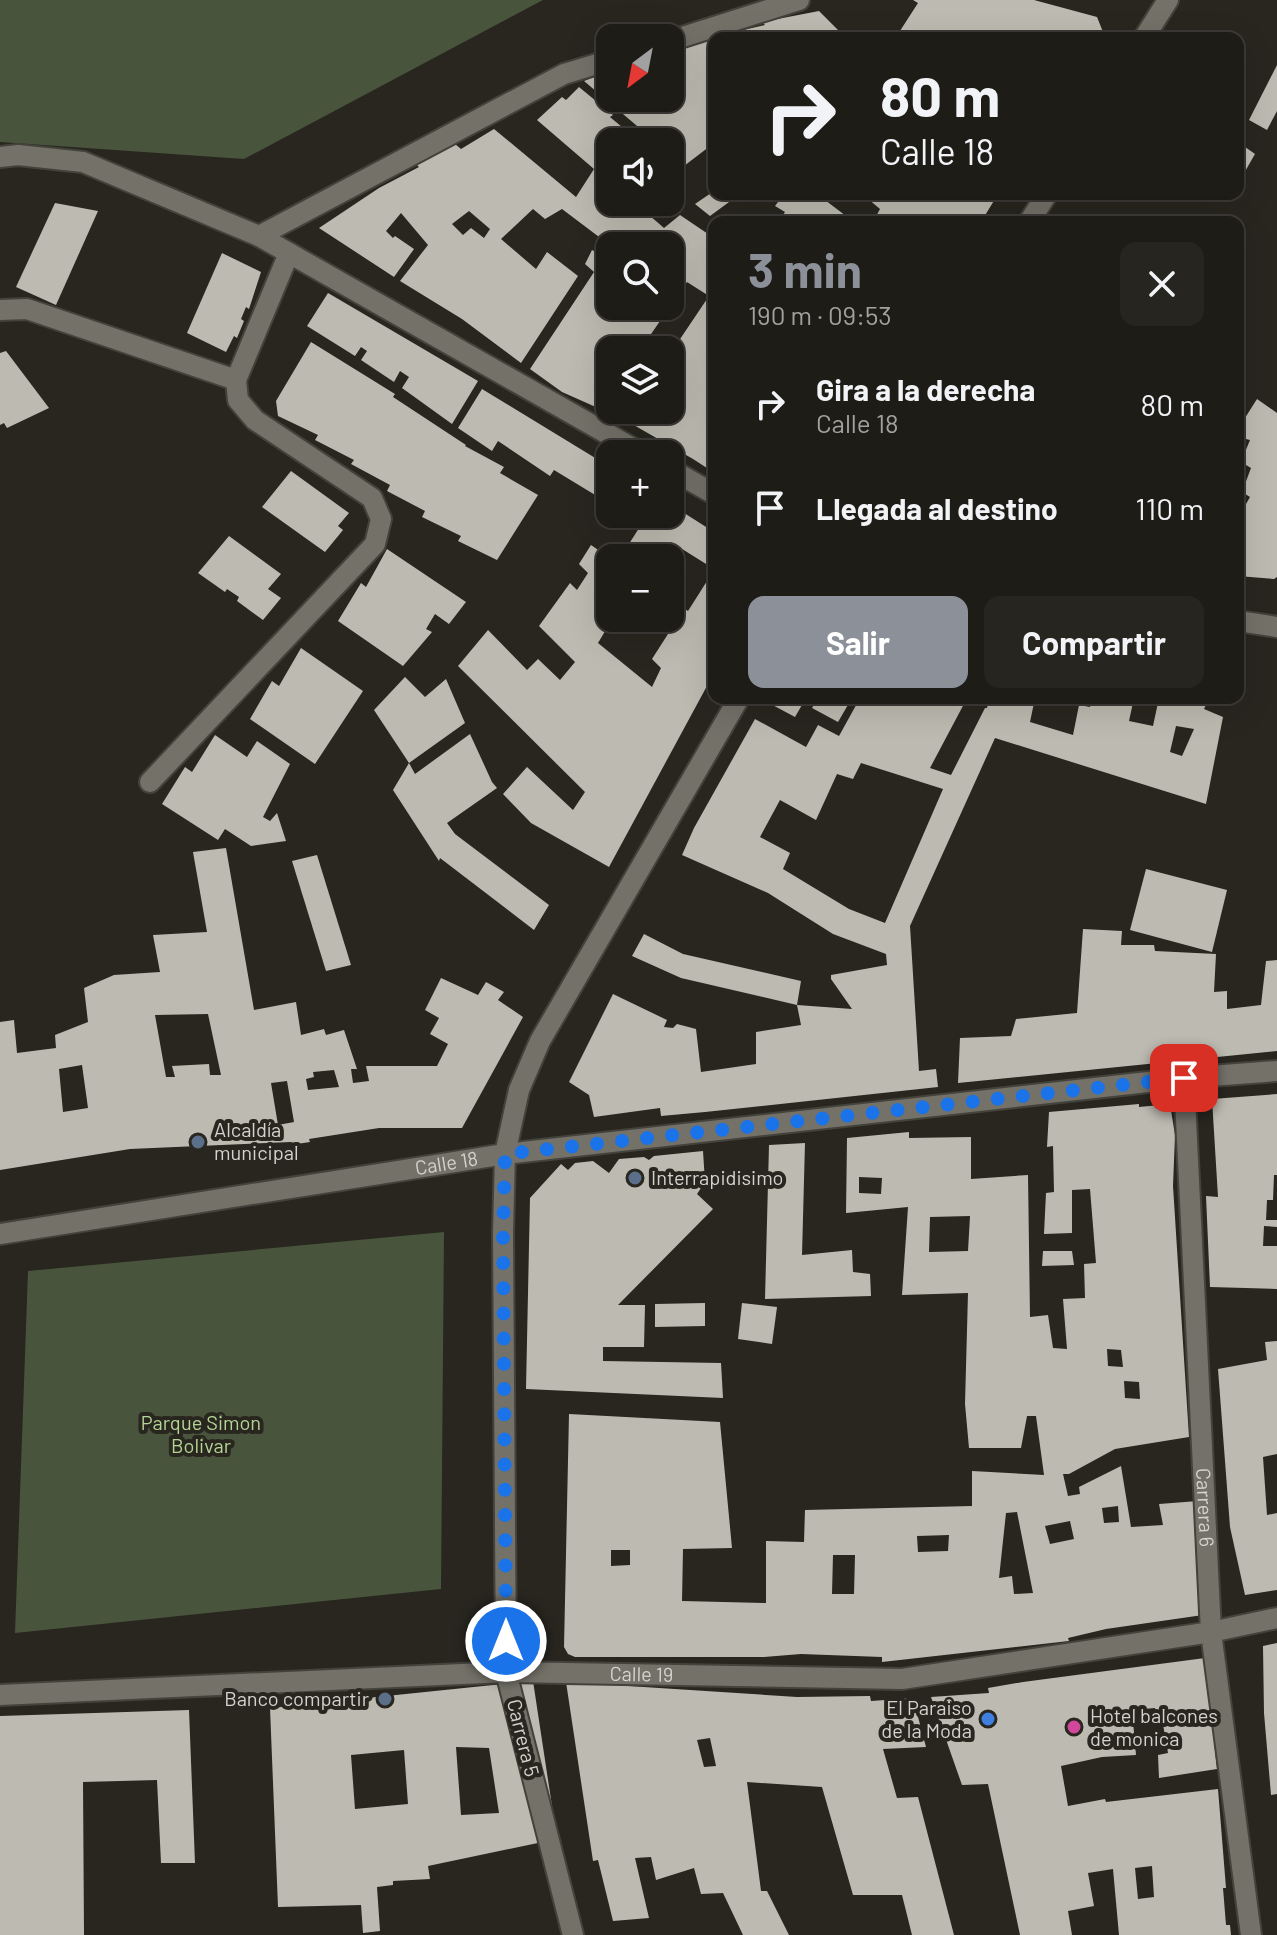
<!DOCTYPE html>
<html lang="es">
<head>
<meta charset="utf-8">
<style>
  body { margin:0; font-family:Barlow,sans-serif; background:#262520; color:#f1f3f6; height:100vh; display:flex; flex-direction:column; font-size:30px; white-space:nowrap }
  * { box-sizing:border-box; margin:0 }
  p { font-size:26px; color:#a1a1a1 }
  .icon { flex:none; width:44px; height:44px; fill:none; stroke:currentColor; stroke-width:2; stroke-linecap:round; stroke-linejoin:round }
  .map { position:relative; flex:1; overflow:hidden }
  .drawer { position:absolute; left:708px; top:216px; width:536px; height:488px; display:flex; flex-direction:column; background:#1e1c17; border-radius:16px; box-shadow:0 8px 32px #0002,0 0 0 2px #3c3a36 }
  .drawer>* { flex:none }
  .banner { position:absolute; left:708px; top:32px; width:536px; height:168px; border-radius:16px; box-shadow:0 8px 32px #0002,0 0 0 2px #3c3a36; background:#1e1c17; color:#f1f3f6; overflow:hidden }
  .needle { width:52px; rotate:212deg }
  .fabs { position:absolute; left:596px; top:24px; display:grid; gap:16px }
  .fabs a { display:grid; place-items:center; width:88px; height:88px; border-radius:16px; background:#1e1c17; box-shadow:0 8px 32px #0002,0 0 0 2px #3c3a36; font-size:40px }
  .pin { position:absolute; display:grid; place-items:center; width:68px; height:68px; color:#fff; margin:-34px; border-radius:16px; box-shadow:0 4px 12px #0006 }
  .me { position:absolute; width:88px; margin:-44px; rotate:0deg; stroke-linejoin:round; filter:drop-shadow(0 0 6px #0008) }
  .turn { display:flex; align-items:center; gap:28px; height:168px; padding:0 40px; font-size:36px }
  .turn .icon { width:104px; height:104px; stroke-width:2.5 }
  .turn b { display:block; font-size:56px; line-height:68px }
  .round { display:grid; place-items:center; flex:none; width:84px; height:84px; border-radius:16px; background:#262520 }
  .summary { display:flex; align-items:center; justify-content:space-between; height:136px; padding:0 40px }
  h1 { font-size:48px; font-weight:700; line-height:60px; color:#8c9099 }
  .button { display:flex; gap:16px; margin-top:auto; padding:16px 40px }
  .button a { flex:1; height:92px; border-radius:16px; background:#8c9099; color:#fff; font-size:32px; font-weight:700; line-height:92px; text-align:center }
  .button a+a { background:#262520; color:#f1f3f6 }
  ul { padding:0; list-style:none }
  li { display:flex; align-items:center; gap:24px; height:104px; padding:0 40px }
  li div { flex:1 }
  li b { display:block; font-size:30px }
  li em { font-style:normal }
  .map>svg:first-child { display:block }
</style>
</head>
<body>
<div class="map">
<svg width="1277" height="1935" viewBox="0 0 1277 1935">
  <rect width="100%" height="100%" fill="#28261f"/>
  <g fill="#48543c">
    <polygon points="0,0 543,0 244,159 0,142"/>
    <polygon points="444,1232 441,1589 15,1633 28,1271"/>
  </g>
  <g fill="#bdbbb1" fill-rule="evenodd">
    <polygon points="913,0 1034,0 1097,17 1103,32 1100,38 902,38 898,34 918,3"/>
    <polygon points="819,11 846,38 714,38 714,143 684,166 670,154 670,142 656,142 584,81 610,71 610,98 670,98 670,50 704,39 765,25 762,22"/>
    <polygon points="1277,65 1277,111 1267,130 1249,120"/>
    <path d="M579 87 613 115 610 117 640 142H610V202H634L664 228 680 215 714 238V478L708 474 710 470 693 459 625 420 562 392 530 369 594 272 585 264 592 250 610 260V306H670V246H636L631 240 620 246H611L562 209 545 219 533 209 501 239 536 269 547 252 578 276 521 363 462 319 400 281 428 245 401 213 386 231 393 238 395 236 414 249 394 277 319 228 379 188 419 167 417 165 455 144 461 149 494 129 576 197 594 169 537 120 562 97 566 100ZM469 211 490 229 484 238 471 228 463 235 452 224ZM687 282 709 296 670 354V410H610V350H640Z"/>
    <polygon points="1238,142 1255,154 1243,175 1238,172"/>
    <polygon points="714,191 714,194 740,194 710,216 695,204"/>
    <polygon points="784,194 817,194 854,222 778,222 785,212 775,206"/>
    <polygon points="871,194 1002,194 998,200 995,199 981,222 920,222 913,216 909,222 873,222 880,209 867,198"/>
    <polygon points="55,203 98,211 56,305 16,287"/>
    <polygon points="222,253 261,272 249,309 246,307 241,319 244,321 237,338 234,336 226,352 187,333"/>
    <polygon points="328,293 478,381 452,424 402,388 409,377 400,371 394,382 361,360 367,351 361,347 355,356 307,326"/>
    <polygon points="311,342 395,394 393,397 466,445 465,446 504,467 500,473 538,495 497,560 458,541 461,536 422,517 425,511 387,491 390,485 351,464 354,460 315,440 318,435 278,416 276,401"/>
    <polygon points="6,351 49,408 7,428 4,423 0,425 0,353"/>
    <polygon points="482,389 610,467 610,504 554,470 550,476 498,441 492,451 458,428"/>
    <polygon points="1257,399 1277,413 1277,577 1274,579 1238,576 1238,499 1246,504 1250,497 1242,492 1251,468 1241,462 1250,440 1238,437 1238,429"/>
    <polygon points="291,471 349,513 338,526 343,530 325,552 262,507"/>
    <polygon points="670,504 714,532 714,569 671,542 660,558 620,558 648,514 670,514"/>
    <polygon points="229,536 281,574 268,589 281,598 263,620 237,601 239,597 227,589 225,592 198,573"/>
    <polygon points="591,545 610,558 610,618 613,618 598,643 652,687 661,668 652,659 675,623 670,620 670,599 688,611 714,570 714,673 609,867 531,823 503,794 527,767 573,810 585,792 458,666 488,630 527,670 538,659 560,680 575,662 539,626 570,583 577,590 588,573 579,564"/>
    <polygon points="387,549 466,602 449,624 435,614 426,629 432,632 403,666 338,621 361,583 366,587"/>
    <polygon points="301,648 363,691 315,764 250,719 272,681 279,686"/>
    <polygon points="405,677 425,697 446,679 465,723 409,763 374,710"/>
    <polygon points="767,698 806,698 795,717 765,701"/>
    <polygon points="818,698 852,698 838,722 812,708"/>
    <path d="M860 698H954L965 702 930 768 951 775 985 708H987L989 698H1035L1030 722 1073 735 1079 705 1090 707 1092 698H1134L1129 721 1153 726 1159 698H1209L1204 709 1223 717 1206 804 995 738 910 926 919 1071 936 1069 938 1087 705 1112 661 1116 660 1108 594 1117 589 1095 569 1082 613 994 667 1020 664 1027 673 1028 677 1024 696 1029 701 1072 756 1064V1032L801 1025 797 1005 681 978 632 956 644 934 683 954 801 981 797 1005 852 1009 831 979V975L887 965 886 954 833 934 768 893 682 855 694 828 755 719 806 747 818 725 839 736ZM1176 726 1194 729 1182 756 1170 752ZM861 763 943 789 885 923 849 909 783 869 790 853 760 837 780 800 816 820 837 774 853 779Z"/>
    <polygon points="470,734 492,782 497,788 447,823 455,834 549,905 534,930 440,858 439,861 393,790 409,763 415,774"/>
    <polygon points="215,735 247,757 257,741 290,764 263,817 270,821 277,813 286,841 251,846 225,829 218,840 162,804 185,767 192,772"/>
    <path d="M226 848 254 1010 296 1002 301 1035 324 1029 326 1035 344 1030 357 1069H351L353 1083 369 1081 366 1066H437L448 1044 430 1034 439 1018 425 1010 441 978 478 995 486 982 504 992 498 1000 523 1017 462 1128H379L309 1139 310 1142 297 1144 291 1142 130 1149 0 1170V1022L14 1020 17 1053 56 1048 55 1035 88 1022 84 988 114 975 160 972 153 935 207 932 193 852ZM208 1014 221 1075H210L209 1064 172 1066 175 1077H166L155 1015ZM82 1065 88 1108 63 1112 59 1069ZM334 1070 339 1087 308 1090 306 1079 314 1077 313 1072ZM287 1081 294 1122 278 1125 271 1083Z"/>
    <polygon points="317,855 351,965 326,971 292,861"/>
    <polygon points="1146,869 1227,890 1212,952 1130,930"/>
    <polygon points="1083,929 1122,931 1121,945 1154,945 1155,951 1216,954 1214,992 1227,991 1227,1009 1261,1005 1266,961 1277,960 1277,1051 958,1083 960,1038 1011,1036 1016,1019 1077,1013"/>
    <polygon points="1277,1094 1277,1175 1274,1175 1273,1200 1267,1200 1266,1220 1277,1220 1277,1227 1264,1226 1263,1246 1277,1246 1277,1289 1210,1287 1206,1196 1218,1197 1212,1099"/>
    <path d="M1139 1104V1107L1170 1104 1175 1135 1173 1186 1189 1437 1115 1449 1069 1474H1063L1068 1496 1080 1494 1079 1487 1121 1466 1131 1527 1163 1525 1159 1504 1198 1501 1203 1615 1106 1629 1068 1638 1069 1641 882 1662V1657L801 1654 764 1657H575L568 1654 564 1647 569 1414 720 1422 732 1548 683 1549 682 1601 766 1603V1541L804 1542 805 1510 972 1506V1471L1044 1475 1036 1416H1027L1021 1448H969L965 1404 968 1293 902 1295 908 1207 846 1213 847 1138 909 1132V1138L971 1137V1179L1028 1175 1030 1317 1048 1315 1053 1348 1067 1349 1063 1299 1085 1298 1084 1264 1096 1263 1090 1189 1072 1190V1233L1044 1234 1046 1193 1054 1192 1053 1146 1047 1147 1049 1112ZM859 1177 882 1178 881 1194 859 1193ZM970 1216 968 1251 929 1252 930 1217ZM1107 1349 1121 1350 1123 1367 1108 1366ZM1124 1381 1139 1382 1140 1399 1125 1398ZM1118 1506 1119 1522 1104 1523 1102 1508ZM1017 1512 1033 1593 1014 1594 1012 1576 999 1578 1006 1513ZM1070 1521 1074 1539 1050 1544 1045 1526ZM949 1535 948 1551 918 1552 917 1536ZM611 1550H630V1565L611 1566ZM833 1555H855L854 1594H832Z"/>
    <polygon points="805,1143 802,1255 852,1250 853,1272 870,1274 871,1296 765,1299 769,1145"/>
    <polygon points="703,1151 705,1182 697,1194 713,1209 618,1305 645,1305 644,1347 603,1347 603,1361 721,1363 723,1398 526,1389 530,1198 561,1164 568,1170 575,1163 593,1161 609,1173 619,1159 644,1157 649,1160 654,1156"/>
    <polygon points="1043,1251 1072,1251 1074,1265 1042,1266"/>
    <polygon points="705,1303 705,1326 655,1327 655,1304"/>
    <polygon points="742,1303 777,1307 772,1344 738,1339"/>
    <polygon points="1277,1341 1277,1454 1263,1457 1267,1515 1277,1513 1277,1590 1245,1595 1230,1527 1218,1369 1267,1360 1265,1342"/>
    <polygon points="1277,1643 1277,1794 1271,1795 1264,1713 1263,1646"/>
    <path d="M1205 1658 1217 1769 1159 1778 1158 1755 1168 1753 1161 1713H1156L1155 1708 1132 1710 1136 1755 1102 1757 1061 1766 1068 1806 1105 1799 1106 1802 1218 1789 1226 1888H1223L1226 1925H1230L1231 1935H1119L1113 1869 1088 1873 1094 1906 1068 1911 1072 1935H1020L988 1784 962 1785 931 1697 989 1693 988 1688 1023 1682ZM1152 1866 1154 1897 1138 1899 1135 1868Z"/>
    <path d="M533 1681 557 1839 428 1866 430 1879 393 1881V1885L377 1887 380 1931 363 1933 361 1905 278 1907 270 1708ZM456 1747 489 1748 499 1813 461 1815ZM404 1750 408 1804 355 1809 351 1755Z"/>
    <path d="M566 1682 797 1697 870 1696 871 1701 913 1698 926 1747 883 1749 897 1798 918 1797 954 1935H912L902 1895H853L822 1787 747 1782 761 1891H767L789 1935H743L723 1893 701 1894 694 1868 656 1880 651 1857 635 1858 649 1918 613 1921 598 1860 593 1861ZM710 1738 716 1766 704 1767 697 1740Z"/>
    <polygon points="189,1710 195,1863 161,1863 157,1780 83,1782 84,1935 0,1935 0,1716"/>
  </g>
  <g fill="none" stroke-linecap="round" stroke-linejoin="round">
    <g stroke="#43423b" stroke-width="24">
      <g id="street">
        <polyline points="1144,38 1168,0"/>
        <polyline points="670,41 799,0"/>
        <polyline points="0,157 18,155 83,162 259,236 643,454"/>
        <polyline points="1029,222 1047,194"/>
        <polyline points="259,236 564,74 610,60"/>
        <polyline points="0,310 27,309 236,380"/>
        <polyline points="670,469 714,494"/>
        <polyline points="1238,621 1277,627"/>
        <polyline points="150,782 375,544 381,519 372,498 255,420 238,400 236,380 289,253"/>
        <path id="s1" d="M1184 1078 1211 1632 1251 1935"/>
        <path id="s2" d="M0 1234 505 1154 1184 1078 1277 1071"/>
        <path id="s3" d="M0 1695 506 1672 902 1679 1211 1632 1277 1618"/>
        <polyline points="573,1935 506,1672 503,1233 505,1154 519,1090 540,1041 739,698"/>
      </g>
    </g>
    <use href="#street" stroke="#737168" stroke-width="20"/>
  </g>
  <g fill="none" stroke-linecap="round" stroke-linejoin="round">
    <polyline stroke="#1a73e8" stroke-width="14" stroke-dasharray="0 25.2" points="506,1641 503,1233 505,1154 1184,1078"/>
  </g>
  <g fill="#5c6f8a" stroke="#28261f" stroke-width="3">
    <circle cx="198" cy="1142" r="8"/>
    <circle cx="635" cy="1178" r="8"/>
    <circle cx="385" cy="1699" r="8"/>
  </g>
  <circle fill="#3f7fe0" stroke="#28261f" stroke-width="3" cx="988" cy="1719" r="8"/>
  <circle fill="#d1479c" stroke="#28261f" stroke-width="3" cx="1074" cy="1727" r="8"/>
  <g text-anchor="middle" stroke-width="8" stroke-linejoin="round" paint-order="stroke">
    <g font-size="20" fill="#d3d2cd" stroke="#28261f" text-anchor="start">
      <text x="214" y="1137">Alcaldía<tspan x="214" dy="23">municipal</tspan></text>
      <text x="651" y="1185">Interrapidisimo</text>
      <text x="369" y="1706" text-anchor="end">Banco compartir</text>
      <text x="972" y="1715" text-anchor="end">El Paraiso<tspan x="972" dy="23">de la Moda</tspan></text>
      <text x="1090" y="1723">Hotel balcones<tspan x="1090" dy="23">de monica</tspan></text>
    </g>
    <g font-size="20" fill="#d3d2cd" stroke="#28261f">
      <text dy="7" stroke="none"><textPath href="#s2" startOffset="452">Calle 18</textPath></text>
      <text dy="7" stroke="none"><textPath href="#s1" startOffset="430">Carrera 6</textPath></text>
      <text dy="7" stroke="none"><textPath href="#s3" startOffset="642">Calle 19</textPath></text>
      <text transform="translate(523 1738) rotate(76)" y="7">Carrera 5</text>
    </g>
    <g font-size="20" fill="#b4d495" stroke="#28261f">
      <text x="201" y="1430">Parque Simon<tspan x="201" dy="23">Bolivar</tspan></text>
    </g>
  </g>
</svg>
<div class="fabs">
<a><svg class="needle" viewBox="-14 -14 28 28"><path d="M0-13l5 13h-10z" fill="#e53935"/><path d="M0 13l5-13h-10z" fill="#a1a1a1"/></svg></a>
<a><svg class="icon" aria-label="sound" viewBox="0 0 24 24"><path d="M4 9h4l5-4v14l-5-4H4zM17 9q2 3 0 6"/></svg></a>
<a><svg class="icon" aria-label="search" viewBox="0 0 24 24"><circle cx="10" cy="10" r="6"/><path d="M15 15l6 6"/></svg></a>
<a><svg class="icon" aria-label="layers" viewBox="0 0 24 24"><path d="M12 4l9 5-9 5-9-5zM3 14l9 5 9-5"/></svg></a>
<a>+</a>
<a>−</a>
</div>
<div class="pin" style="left:1184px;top:1078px;background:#d93025"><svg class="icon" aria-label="arrive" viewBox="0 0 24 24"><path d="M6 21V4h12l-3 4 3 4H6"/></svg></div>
<svg class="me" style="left:506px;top:1641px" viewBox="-20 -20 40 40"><circle r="17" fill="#1a73e8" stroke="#fff" stroke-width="3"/><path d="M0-11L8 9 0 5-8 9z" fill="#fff"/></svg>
<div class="banner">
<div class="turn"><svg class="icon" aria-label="right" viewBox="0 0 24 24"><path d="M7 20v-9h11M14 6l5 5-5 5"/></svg><div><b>80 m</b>Calle 18</div></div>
</div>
<section class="drawer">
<div class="summary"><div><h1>3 min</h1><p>190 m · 09:53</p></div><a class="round"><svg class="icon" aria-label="close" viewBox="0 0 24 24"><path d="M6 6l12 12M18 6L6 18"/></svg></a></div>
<ul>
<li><svg class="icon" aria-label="right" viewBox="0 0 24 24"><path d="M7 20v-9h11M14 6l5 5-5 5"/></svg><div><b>Gira a la derecha</b><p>Calle 18</p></div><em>80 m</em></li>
<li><svg class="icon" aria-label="arrive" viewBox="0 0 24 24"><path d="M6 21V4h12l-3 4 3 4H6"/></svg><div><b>Llegada al destino</b></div><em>110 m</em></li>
</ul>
<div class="button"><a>Salir</a><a>Compartir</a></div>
</section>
</div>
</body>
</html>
